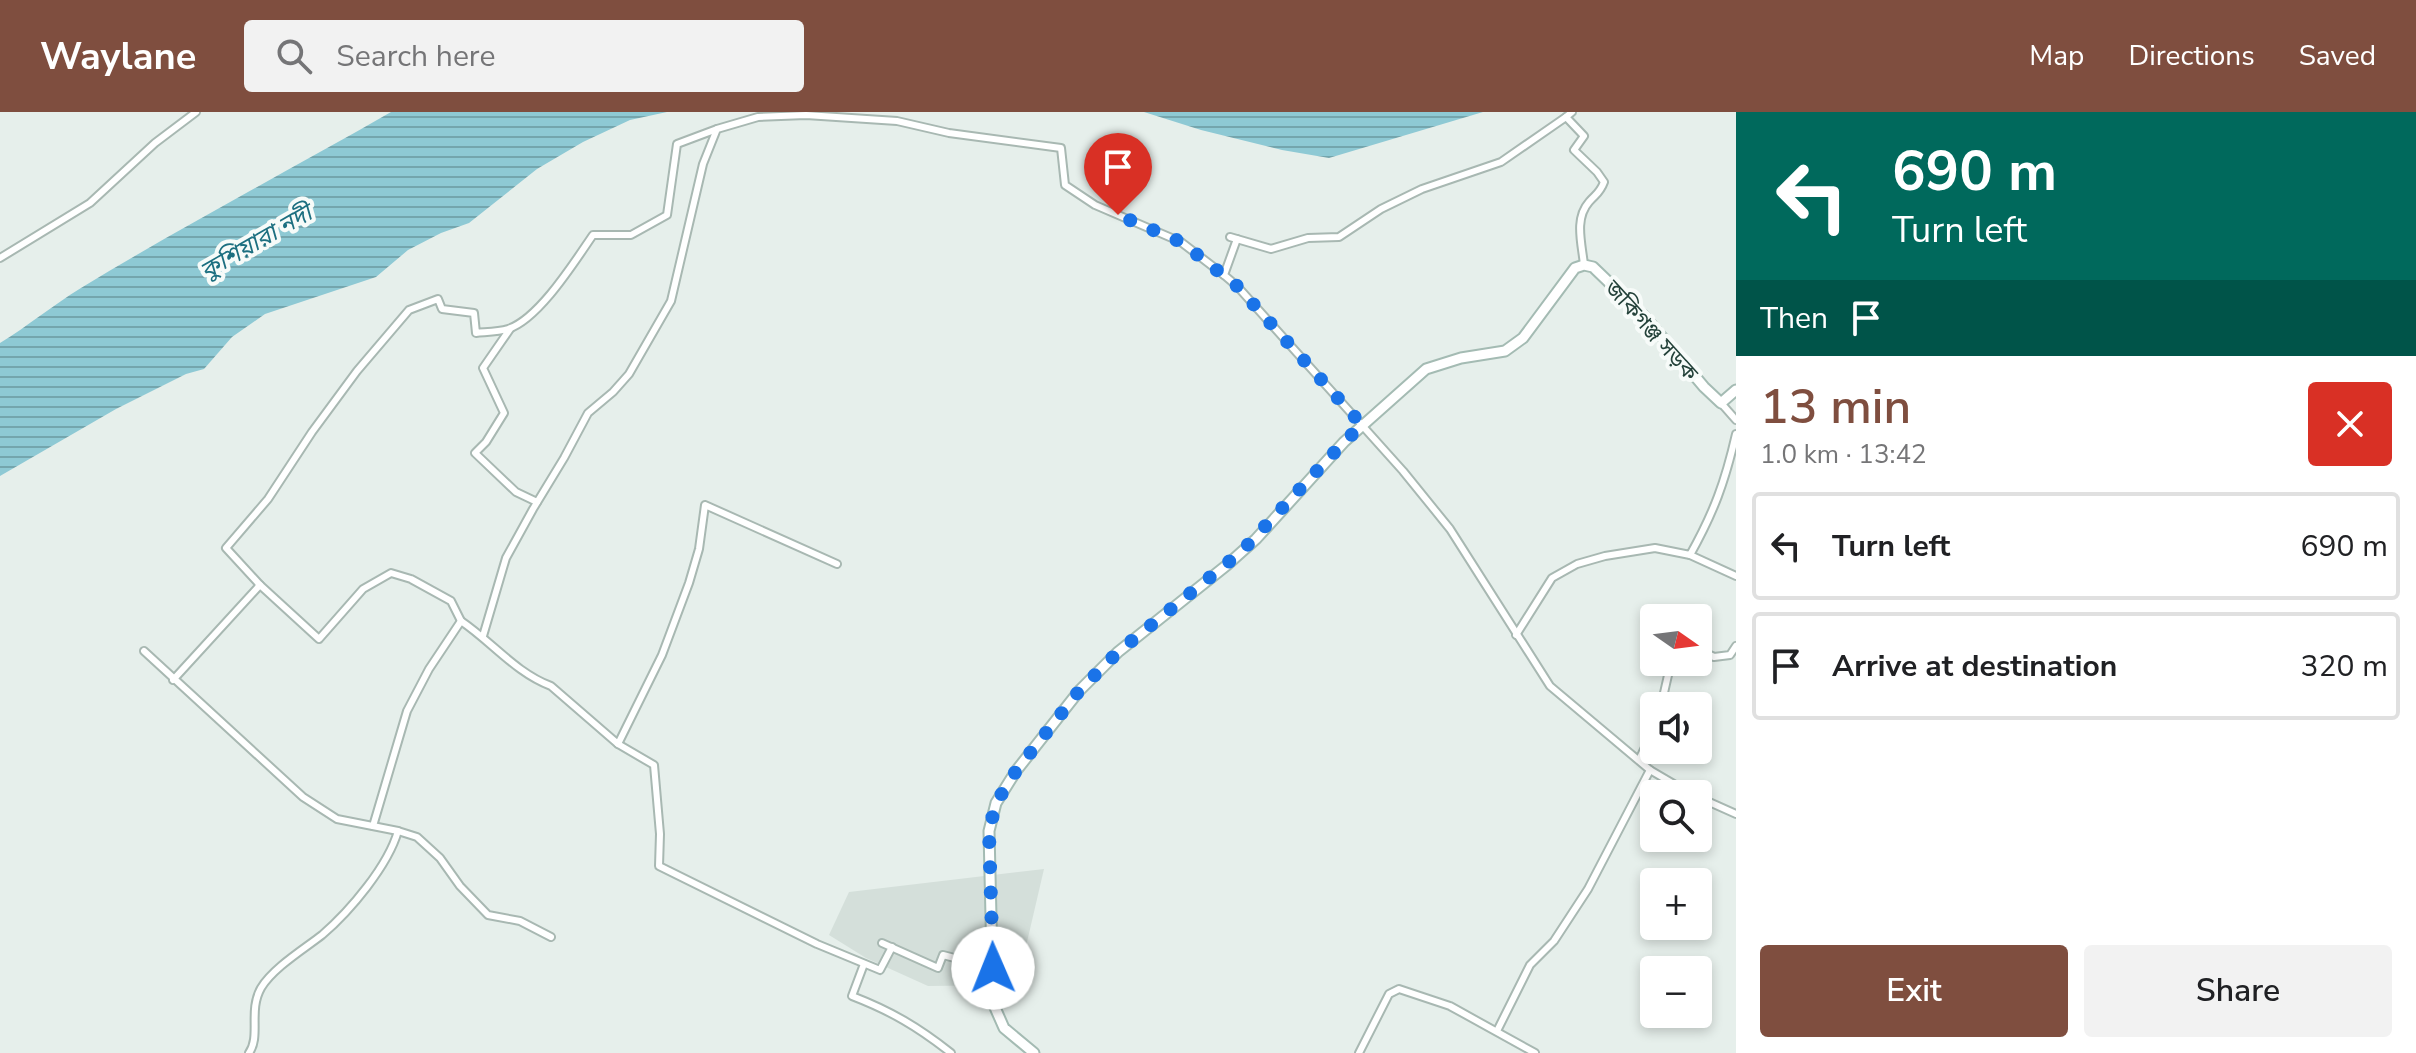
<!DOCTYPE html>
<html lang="en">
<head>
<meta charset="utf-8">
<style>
  body { margin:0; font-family:"Nunito Sans","Noto Sans Bengali",sans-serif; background:#f2f2f2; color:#202124; height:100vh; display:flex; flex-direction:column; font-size:30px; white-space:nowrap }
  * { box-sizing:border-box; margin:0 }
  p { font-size:26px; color:#757577 }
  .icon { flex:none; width:44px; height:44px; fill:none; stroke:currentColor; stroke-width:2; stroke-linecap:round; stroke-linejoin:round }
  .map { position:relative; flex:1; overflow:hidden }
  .drawer { display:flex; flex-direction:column; background:#fff; width:680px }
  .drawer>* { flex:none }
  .top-card { background:#00695c; color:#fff; overflow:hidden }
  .needle { width:52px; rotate:104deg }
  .controls { position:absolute; left:1640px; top:492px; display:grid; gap:16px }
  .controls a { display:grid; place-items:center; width:72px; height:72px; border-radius:8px; background:#fff; box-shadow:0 4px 12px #0003; font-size:40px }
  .pin { position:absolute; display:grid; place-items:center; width:68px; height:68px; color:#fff; margin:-82px -34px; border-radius:50% 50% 50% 0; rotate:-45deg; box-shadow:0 0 8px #0007 }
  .pin .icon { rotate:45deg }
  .me { position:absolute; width:88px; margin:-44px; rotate:359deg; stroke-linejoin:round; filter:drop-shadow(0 0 6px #0008) }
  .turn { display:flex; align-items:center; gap:28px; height:168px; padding:0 24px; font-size:36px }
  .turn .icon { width:104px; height:104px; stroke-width:2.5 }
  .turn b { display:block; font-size:56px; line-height:68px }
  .then { display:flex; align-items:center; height:76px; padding:0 24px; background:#0003; gap:16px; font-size:30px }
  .round { display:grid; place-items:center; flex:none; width:84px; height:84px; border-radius:8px; background:#f2f2f2 }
  .summary { display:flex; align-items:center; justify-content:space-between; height:136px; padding:0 24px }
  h1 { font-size:48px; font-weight:600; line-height:60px; color:#7f4e3f }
  .cta { display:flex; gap:16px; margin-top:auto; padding:16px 24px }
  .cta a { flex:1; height:92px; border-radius:8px; background:#7f4e3f; color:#fff; font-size:32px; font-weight:600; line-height:92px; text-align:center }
  .cta a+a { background:#f2f2f2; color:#202124 }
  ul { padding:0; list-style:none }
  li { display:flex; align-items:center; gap:24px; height:108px; margin:0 16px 12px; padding:0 8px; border:4px solid #e0e0e0; border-radius:8px }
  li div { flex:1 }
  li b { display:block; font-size:30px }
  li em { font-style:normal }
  header { display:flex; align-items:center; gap:48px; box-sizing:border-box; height:112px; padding:0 40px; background:#7f4e3f; color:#fff }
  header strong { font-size:38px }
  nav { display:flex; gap:44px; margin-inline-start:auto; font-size:28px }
  .search { width:560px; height:72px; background:#f2f2f2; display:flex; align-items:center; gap:20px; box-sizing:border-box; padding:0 28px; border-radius:8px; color:#757577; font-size:30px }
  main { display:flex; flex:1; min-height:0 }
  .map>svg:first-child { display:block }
</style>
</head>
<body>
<header>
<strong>Waylane</strong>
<div class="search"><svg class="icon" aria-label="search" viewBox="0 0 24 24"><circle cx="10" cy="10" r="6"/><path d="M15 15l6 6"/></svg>Search here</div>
<nav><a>Map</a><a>Directions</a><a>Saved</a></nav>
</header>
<main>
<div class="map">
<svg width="1736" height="941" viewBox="0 0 1736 941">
  <defs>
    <pattern id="water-rules" width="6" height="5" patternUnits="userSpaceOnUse" patternTransform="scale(2)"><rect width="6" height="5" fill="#8ec9d4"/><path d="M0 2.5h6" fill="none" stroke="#74a5ad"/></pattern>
  </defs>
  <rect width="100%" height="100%" fill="#e6efeb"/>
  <polygon fill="#d4dfda" points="1044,757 1017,873 928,874 866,846 829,823 849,780"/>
  <g fill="url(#water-rules)">
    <path d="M391 0H667L630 8 583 30 537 57 469 111 441 121 408 138 376 165 265 202 232 225 204 257 186 262 116 297 0 364V231C28 214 53 193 81 176 183 114 288 59 391 0Z"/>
    <polygon points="1144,0 1483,0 1329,46 1282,38 1201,18"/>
  </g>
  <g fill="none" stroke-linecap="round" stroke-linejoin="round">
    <g stroke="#a8b8b2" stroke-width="10">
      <g id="minor">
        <path d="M1572 0 1566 5 1584 24 1574 38 1597 60 1604 70C1600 81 1596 82 1589 90 1574 107 1582 132 1584 153"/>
        <polyline points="1230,125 1271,137 1308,126 1339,125 1381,97 1422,77 1501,50 1566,5"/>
        <polyline points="1237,127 1224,163 1237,174 1403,359 1450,417 1550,574 1650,658 1691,682"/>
        <polyline points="0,146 90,91 155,31 196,0"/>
        <polyline points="510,217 483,256 504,301 486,330 475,341 516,380 537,390"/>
        <polyline points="1721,291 1736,308"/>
        <polyline points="1690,443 1736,464"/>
        <polyline points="260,473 319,527 363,477 391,461 411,467 451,489 461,509"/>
        <path d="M1516 523 1552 466 1577 452 1605 444 1655 436 1690 443C1714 400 1725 370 1736 322"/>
        <polyline points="483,524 506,446 533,397 564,346 588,301 613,280 629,262 671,189 703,52 717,17 758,5 806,3 897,9 949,21 1061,36 1065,73 1095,93 1181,130 1224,163"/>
        <polyline points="1698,537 1714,545 1730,543 1736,534"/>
        <polyline points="144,539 303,685 337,707 398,719"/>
        <path d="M173 568 260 473 226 436 268 387 312 320 357 259 409 198 438 187 442 197 474 201 476 221C486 220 498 220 508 217 539 207 575 149 593 123H631L667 103 677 32 717 17"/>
        <polyline points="1661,594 1671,550"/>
        <polyline points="618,632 654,653 660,722 659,754 817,832 880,858 892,835"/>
        <polyline points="1639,648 1654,616"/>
        <polyline points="1698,685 1736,702"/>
        <path d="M373 714 407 599 429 557 461 509C492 530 516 561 551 574L618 632 662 543 689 471 699 437 705 393 837 452"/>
        <polyline points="882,831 938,856 943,843 993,856"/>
        <path d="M864 852 852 884C891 899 918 915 951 941"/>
        <polyline points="1497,919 1530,853 1554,829 1588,777 1650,658"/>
        <path d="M249 941C261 924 248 899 261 876 273 856 304 837 322 823 350 799 388 754 398 719L417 725 440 746 460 774 488 803 520 809 551 825"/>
        <polyline points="1359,941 1389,882 1399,877 1450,894 1535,941"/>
      </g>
    </g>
    <g stroke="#a4bbb3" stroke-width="13">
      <polyline id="secondary" points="1034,941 1004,916 993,891 989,719 996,691 1016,659 1079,579 1118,540 1227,453 1256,427 1344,330 1426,257 1461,246 1505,239 1523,226 1575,156 1584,153 1593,155 1645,205 1704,275 1721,291 1736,278"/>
    </g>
    <use href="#minor" stroke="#fff" stroke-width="6"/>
    <use href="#secondary" stroke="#fff" stroke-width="9"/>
  </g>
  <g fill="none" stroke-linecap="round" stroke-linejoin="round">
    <polyline stroke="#1a73e8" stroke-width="14" stroke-dasharray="0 25.2" points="993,856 989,719 996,691 1016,659 1079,579 1118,540 1241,440 1344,330 1362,313 1237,174 1181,130 1118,103"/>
  </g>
  <g text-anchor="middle" stroke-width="8" stroke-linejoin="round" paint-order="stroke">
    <g font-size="22" fill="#24423a" stroke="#f7fbf9">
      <text transform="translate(1652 218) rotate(48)" y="8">জকিগঞ্জ সড়ক</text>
    </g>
    <g font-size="24" font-style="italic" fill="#1c6f80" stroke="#f7fbf9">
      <text transform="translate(256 130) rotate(-30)" y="8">কুশিয়ারা নদী</text>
    </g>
  </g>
</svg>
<div class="controls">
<a><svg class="needle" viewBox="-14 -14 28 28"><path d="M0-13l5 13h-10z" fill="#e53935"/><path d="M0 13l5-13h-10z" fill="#757577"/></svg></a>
<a><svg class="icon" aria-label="sound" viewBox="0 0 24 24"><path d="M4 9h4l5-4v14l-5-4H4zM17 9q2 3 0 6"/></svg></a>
<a><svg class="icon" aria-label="search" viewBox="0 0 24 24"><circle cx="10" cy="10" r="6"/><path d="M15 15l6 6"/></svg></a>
<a>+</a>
<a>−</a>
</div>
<div class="pin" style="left:1118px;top:103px;background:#d93025"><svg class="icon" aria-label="arrive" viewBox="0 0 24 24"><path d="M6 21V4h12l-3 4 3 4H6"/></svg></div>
<svg class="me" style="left:993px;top:856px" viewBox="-20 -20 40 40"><circle r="19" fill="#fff"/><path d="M0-13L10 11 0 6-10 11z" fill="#1a73e8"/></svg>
</div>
<section class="drawer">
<div class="top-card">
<div class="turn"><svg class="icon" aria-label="left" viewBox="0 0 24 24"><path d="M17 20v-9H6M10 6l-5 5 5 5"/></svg><div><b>690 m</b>Turn left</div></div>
<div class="then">Then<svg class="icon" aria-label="arrive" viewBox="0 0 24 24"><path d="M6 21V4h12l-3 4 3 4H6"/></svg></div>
</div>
<div class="summary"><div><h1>13 min</h1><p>1.0 km · 13:42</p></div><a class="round" style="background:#d93025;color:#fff"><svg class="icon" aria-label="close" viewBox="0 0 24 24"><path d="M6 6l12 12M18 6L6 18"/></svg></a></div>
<ul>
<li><svg class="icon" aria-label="left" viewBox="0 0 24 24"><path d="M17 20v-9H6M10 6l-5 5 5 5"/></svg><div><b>Turn left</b></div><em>690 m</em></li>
<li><svg class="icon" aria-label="arrive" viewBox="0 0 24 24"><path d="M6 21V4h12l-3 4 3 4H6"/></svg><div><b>Arrive at destination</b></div><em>320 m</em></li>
</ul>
<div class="cta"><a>Exit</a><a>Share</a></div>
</section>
</main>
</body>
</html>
